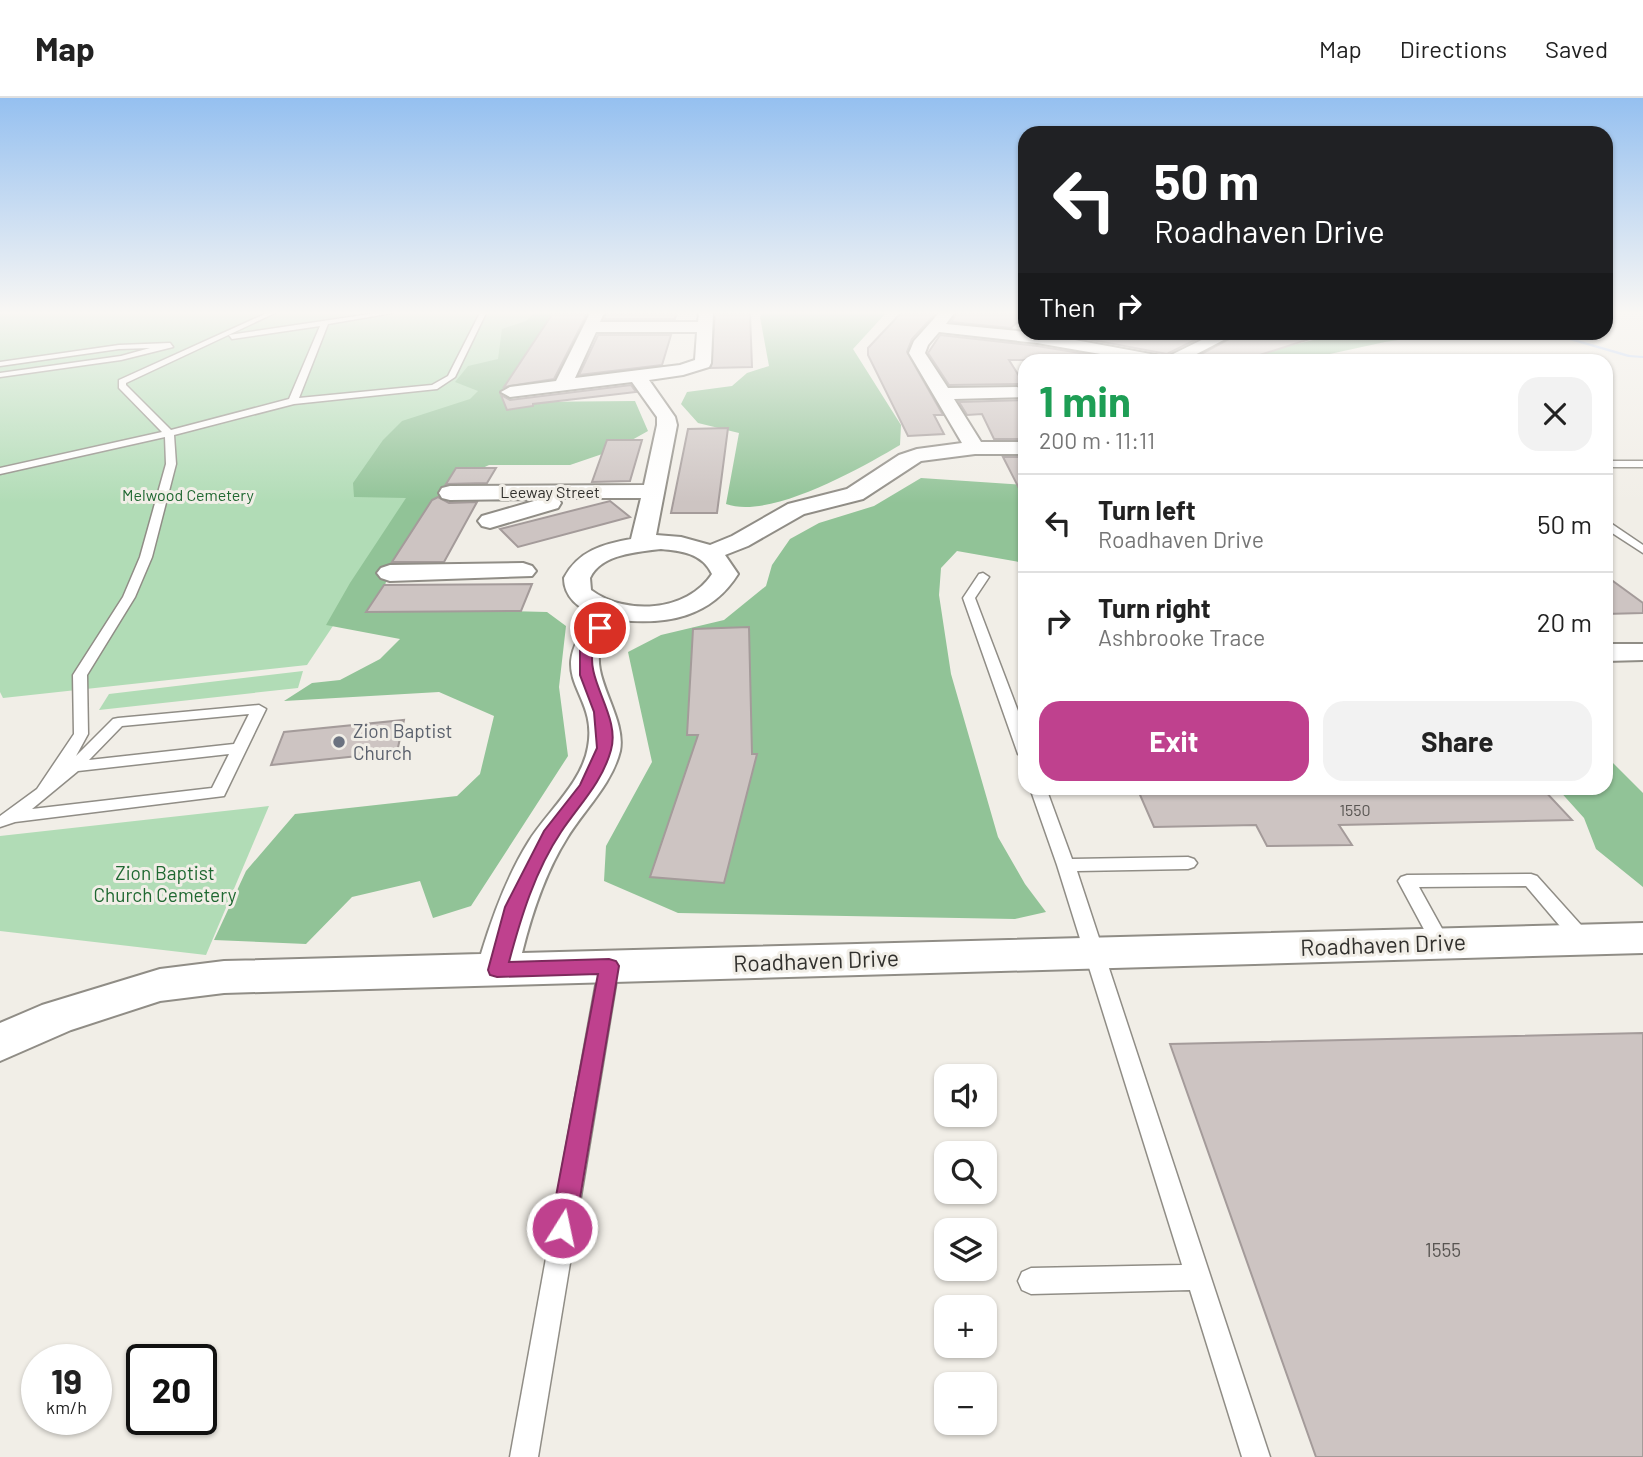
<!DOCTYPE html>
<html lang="en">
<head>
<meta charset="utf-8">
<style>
  body { margin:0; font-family:Barlow,sans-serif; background:#f2f2f2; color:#222; height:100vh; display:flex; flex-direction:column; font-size:26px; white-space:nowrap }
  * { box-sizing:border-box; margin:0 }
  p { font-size:23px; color:#767676 }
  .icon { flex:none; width:38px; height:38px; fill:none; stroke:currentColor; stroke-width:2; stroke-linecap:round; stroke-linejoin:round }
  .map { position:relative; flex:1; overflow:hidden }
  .sheet { position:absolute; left:1018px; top:256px; width:595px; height:441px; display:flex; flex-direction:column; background:#fff; border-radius:21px; box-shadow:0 2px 5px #0004 }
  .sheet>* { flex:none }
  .guide { position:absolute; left:1018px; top:28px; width:595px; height:214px; border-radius:21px; box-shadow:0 2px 5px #0004; background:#202124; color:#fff; overflow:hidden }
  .tools { position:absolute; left:934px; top:966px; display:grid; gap:14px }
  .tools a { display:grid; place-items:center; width:63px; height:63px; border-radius:14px; background:#fff; box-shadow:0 2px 5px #0004; font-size:35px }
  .speed { position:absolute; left:21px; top:1246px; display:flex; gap:14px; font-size:35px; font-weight:700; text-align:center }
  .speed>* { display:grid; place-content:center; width:91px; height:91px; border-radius:50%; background:#fff; box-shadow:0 2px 5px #0004; line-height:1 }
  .speed small { font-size:18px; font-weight:400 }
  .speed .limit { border:4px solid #111; border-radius:10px; background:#fff; color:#111 }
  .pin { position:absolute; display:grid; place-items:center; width:60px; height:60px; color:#fff; margin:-30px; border:4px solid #fff; border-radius:50%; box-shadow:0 2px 7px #0007 }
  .me { position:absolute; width:77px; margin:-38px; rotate:10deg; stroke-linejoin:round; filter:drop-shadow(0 0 5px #0008) }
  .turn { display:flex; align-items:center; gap:24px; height:147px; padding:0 21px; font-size:32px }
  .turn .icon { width:91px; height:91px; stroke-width:2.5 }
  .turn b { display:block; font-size:49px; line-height:60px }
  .then { display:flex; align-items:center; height:66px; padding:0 21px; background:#0003; gap:14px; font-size:26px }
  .round { display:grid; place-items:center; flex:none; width:74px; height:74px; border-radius:21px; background:#f2f2f2 }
  .head { display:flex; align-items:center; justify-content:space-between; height:119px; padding:0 21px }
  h1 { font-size:42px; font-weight:700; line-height:52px; color:#1e9e55 }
  .primary-button { display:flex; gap:14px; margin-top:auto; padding:14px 21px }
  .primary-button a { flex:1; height:80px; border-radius:21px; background:#bf418e; color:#fff; font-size:28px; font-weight:700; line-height:80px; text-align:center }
  .primary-button a+a { background:#f2f2f2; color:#222 }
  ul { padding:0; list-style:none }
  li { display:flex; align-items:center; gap:21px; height:98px; padding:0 21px; border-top:2px solid #e0e0e0 }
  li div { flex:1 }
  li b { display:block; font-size:26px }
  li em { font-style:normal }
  header { display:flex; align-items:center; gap:42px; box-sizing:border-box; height:98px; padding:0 35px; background:#fff; border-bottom:2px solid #e0e0e0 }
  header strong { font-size:33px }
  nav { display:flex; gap:38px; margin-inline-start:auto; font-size:24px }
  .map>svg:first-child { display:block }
</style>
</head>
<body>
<header>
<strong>Map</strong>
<nav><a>Map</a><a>Directions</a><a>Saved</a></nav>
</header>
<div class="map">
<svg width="1643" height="1359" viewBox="0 0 1643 1359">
  <rect width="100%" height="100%" fill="#f1eee7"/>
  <g fill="#b1dcb6">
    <polygon points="0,215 541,215 307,567 3,600 0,594"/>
    <polygon points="303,573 298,590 99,612 109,596"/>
    <polygon points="269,708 206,857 0,833 0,738"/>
  </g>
  <g fill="#91c397">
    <polygon points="534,215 561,215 500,297 523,304 635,303 648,333 614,352 570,367 489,367 449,386 416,440 390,467 382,500 429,511 547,514 566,528 559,589 568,658 471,808 433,820 420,783 352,799 306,846 214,842 246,773 295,716 457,698 480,676 494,618 439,594 284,603 312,585 340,582 380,561 400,541 326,527 350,485 406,400 354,399 353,385 383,342 402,323 470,301 478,293 455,284 468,268 498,261 502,231 526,223"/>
    <path d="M762 215H886L853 251 901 327 900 347C861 370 770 422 726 406L739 335 698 325 681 306 687 294 732 288 747 275 769 268 760 219Z"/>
    <polygon points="1331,235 1510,235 1446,235 1385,244 1302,262 1214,262 1225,254 1265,254 1333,237"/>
    <polygon points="921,380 1025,387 1025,465 957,453 941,470 939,497 951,576 998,739 1025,786 1046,814 1015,821 678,815 604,783 606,748 652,664 628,554 661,537 724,522 766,488 772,467 790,441 819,425 874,408"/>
    <polygon points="1607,659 1643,695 1643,789 1596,751 1584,720 1557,690 1606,690"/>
  </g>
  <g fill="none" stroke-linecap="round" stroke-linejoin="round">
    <polygon fill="#b8d1fb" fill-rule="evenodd" points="1550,234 1630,257 1643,258 1643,260 1628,259 1542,234"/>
  </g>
  <g fill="#cdc4c2" stroke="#a49b9a" stroke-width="2">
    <polygon points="553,215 587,216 554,281 504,289"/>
    <polygon points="606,215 616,216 677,215 675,221 604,221"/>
    <polygon points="715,215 750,215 752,269 711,270"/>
    <polygon points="901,215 936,215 912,241 907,254 943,317 934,317 944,336 908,338 868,257 868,250"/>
    <polygon points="957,215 1026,215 1026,216 1011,230 951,224"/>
    <polygon points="1049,234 1211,234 1167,256"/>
    <polygon points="1242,234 1316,234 1316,239 1244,262 1190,262"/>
    <polygon points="598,237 671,237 662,267 579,277"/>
    <polygon points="940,237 1037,248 1123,262 1009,262 1024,286 949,287 928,255"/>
    <polygon points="631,287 636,294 533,306 533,308 507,312 501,297 510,302"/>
    <polygon points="1026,302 1026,341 994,341 982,316 967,317 959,304"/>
    <polygon points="728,330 717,415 671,415 688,331"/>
    <polygon points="607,342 642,342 630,383 592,384"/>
    <polygon points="1003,359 1026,359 1026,404"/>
    <polygon points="456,370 496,370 487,385 446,386"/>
    <polygon points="438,399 449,405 477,404 444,464 392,464 432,402"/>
    <polygon points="610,403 630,419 518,449 500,431"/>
    <polygon points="1606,478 1643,505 1643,515 1606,516"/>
    <polygon points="532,486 521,513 366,514 384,487"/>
    <polygon points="749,529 752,656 757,656 724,785 650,779 698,637 687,637 693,531"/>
    <polygon points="404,622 397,654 271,667 284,634"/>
    <polygon points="1137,690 1542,690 1572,722 1339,727 1352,747 1267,748 1256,727 1154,729"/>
    <polygon points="1643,935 1643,1359 1316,1359 1170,946"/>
  </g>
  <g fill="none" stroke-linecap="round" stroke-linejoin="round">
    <g stroke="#908d86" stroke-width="3">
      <g id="lane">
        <path d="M267 215H275L126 285V287L171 332 289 301 320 228 232 241 229 237 377 215H392L328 226 299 300 432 287 448 278 480 215H486L455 279 437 291 294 306 174 337 176 366 152 459 135 499 87 577 88 636 76 658 113 621 118 620 259 607 266 611 224 698 15 724 0 729V718L37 691 74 636 73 577 123 499 140 459 166 366 165 339 0 376V370L162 334 119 290V282ZM249 616 234 646 89 662 122 628ZM229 656 212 690 32 711 78 673Z"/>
        <polygon points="170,245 173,249 121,262 0,279 0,275 121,258 150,250 119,251 0,268 0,264 119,247"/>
        <rect x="1606" y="363" width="37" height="6"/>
        <polygon points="1606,422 1643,447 1643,455 1606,431"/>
        <polygon points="983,475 989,479 975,500 1026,634 1026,661 1018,656 963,500 979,476"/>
        <polygon points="1030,690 1046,690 1072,761 1188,759 1194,761 1197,765 1194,769 1188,771 1077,773 1270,1359 1242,1359 1190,1192 1031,1196 1022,1192 1018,1183 1022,1174 1031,1170 1182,1167 1057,767"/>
        <polygon points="1531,776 1537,778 1590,837 1592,842 1590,847 1583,849 1576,847 1526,788 1419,789 1450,845 1448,850 1441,852 1434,850 1398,783 1401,779 1407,777"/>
        <polygon points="609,861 616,863 619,868 538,1359 510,1359 599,868 602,863"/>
      </g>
    </g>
    <g stroke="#908d86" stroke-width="4">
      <g id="street">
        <path d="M590 215H604L600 224H698L699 215H713L711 265 709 269 683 277 649 282 675 319 677 327 656 437 681 439 710 447 732 438 788 406 847 391 899 357 917 351 962 345 909 255 914 243 939 215H954L946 226 1037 235 1167 259 1218 234H1239L1185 262H1135L1037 245 939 234 928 247 925 255 948 290 1026 289V299L954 301 981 344H1026V356H975L921 363 863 401 804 416 748 448 725 457 738 476C711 519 668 527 619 522 614 529 607 536 603 543 586 576 627 617 620 653 612 686 584 712 567 740 545 775 532 815 522 855L1643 825V855L224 895 160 903 71 932 0 963V925L42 907 160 871 224 863 481 856C493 817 507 778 529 743 547 714 582 685 588 649 599 591 539 581 596 516 579 511 564 499 564 480 578 453 603 446 631 441L641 400H558L561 405 558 410 490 430 482 428 478 423 482 418 541 401 450 402 442 400 439 395 442 390 450 388 644 387 657 327V319L632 284 510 299 501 294 510 289 556 283ZM596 234H697L695 262 680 267 575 280ZM661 451C682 453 702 455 712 476 687 514 626 518 591 492L590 480C601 456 637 454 661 451Z"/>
        <polygon points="523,465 532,468 536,473 532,478 390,483 381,480 377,475 381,470 390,467"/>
        <polygon points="1606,546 1643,546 1643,562 1606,563"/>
      </g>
    </g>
    <use href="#lane" fill="#fff" fill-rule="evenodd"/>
    <use href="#street" fill="#fff" fill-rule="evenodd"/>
  </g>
  <linearGradient id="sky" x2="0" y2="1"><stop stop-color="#95c0f0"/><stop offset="0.53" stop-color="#f9f7f4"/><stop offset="1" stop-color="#f9f7f4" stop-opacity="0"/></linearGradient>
  <rect width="1643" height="405" fill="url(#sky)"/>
  <path fill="#bf418e" stroke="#7c2a5c" stroke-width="2" d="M600 526 606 530C603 535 596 542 594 548 583 581 621 617 611 652 602 685 579 707 561 734 535 773 521 819 509 864L609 861 616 863 619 868 575 1130 571 1139 562 1142 554 1139 550 1130 598 876 497 879 490 877 488 872 505 809 544 733 580 687 597 650 594 614 580 577V548L595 527Z"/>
  <circle fill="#6b7280" stroke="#f1eee7" stroke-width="2.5" cx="339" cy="644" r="7"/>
  <g text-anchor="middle" stroke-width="6" stroke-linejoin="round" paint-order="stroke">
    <g font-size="16" fill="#31302d" stroke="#f1eee7">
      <text x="550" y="400">Leeway Street</text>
    </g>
    <g font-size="16" fill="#1f6831" stroke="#f1eee7">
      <text x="188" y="403">Melwood Cemetery</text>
    </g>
    <g font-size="16" fill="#585552">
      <text x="1355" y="718">1550</text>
    </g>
    <g font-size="19" fill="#5b616d" stroke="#f1eee7" text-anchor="start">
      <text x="353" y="640">Zion Baptist<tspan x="353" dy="22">Church</tspan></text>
    </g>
    <g font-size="19" fill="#1f6831" stroke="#f1eee7">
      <text x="165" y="782">Zion Baptist<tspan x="165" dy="22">Church Cemetery</tspan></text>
    </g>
    <g font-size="19" fill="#585552">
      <text x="1443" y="1159">1555</text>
    </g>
    <g font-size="23" fill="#31302d" stroke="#f1eee7">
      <text transform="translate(1383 847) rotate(-2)" y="8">Roadhaven Drive</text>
      <text transform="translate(816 863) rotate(-2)" y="8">Roadhaven Drive</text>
    </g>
  </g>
</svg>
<div class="tools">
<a><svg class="icon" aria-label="sound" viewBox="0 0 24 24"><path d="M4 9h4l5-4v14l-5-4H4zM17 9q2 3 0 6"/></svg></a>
<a><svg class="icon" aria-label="search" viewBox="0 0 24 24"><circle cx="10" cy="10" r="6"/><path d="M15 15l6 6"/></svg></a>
<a><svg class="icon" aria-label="layers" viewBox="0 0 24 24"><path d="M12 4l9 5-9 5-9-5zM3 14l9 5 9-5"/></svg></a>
<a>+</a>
<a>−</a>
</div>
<div class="speed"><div>19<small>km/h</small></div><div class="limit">20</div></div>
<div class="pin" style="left:600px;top:530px;background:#d93025"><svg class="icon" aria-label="arrive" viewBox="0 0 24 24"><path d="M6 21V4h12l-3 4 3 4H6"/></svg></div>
<svg class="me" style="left:562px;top:1130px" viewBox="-20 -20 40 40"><circle r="17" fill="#bf418e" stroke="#fff" stroke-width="3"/><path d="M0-11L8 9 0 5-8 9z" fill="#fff"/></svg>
<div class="guide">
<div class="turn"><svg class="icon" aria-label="left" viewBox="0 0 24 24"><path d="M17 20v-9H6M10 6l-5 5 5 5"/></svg><div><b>50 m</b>Roadhaven Drive</div></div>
<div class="then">Then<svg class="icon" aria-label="right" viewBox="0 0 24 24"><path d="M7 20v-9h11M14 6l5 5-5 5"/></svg></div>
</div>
<section class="sheet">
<div class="head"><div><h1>1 min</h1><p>200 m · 11:11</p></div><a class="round"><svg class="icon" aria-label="close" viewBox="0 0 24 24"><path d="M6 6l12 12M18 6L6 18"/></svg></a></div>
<ul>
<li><svg class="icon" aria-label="left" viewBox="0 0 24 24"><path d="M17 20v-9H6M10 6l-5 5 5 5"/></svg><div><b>Turn left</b><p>Roadhaven Drive</p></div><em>50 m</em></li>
<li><svg class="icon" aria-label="right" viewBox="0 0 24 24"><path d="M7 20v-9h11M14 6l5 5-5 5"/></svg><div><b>Turn right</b><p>Ashbrooke Trace</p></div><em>20 m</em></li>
</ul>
<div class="primary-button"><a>Exit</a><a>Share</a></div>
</section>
</div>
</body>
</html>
